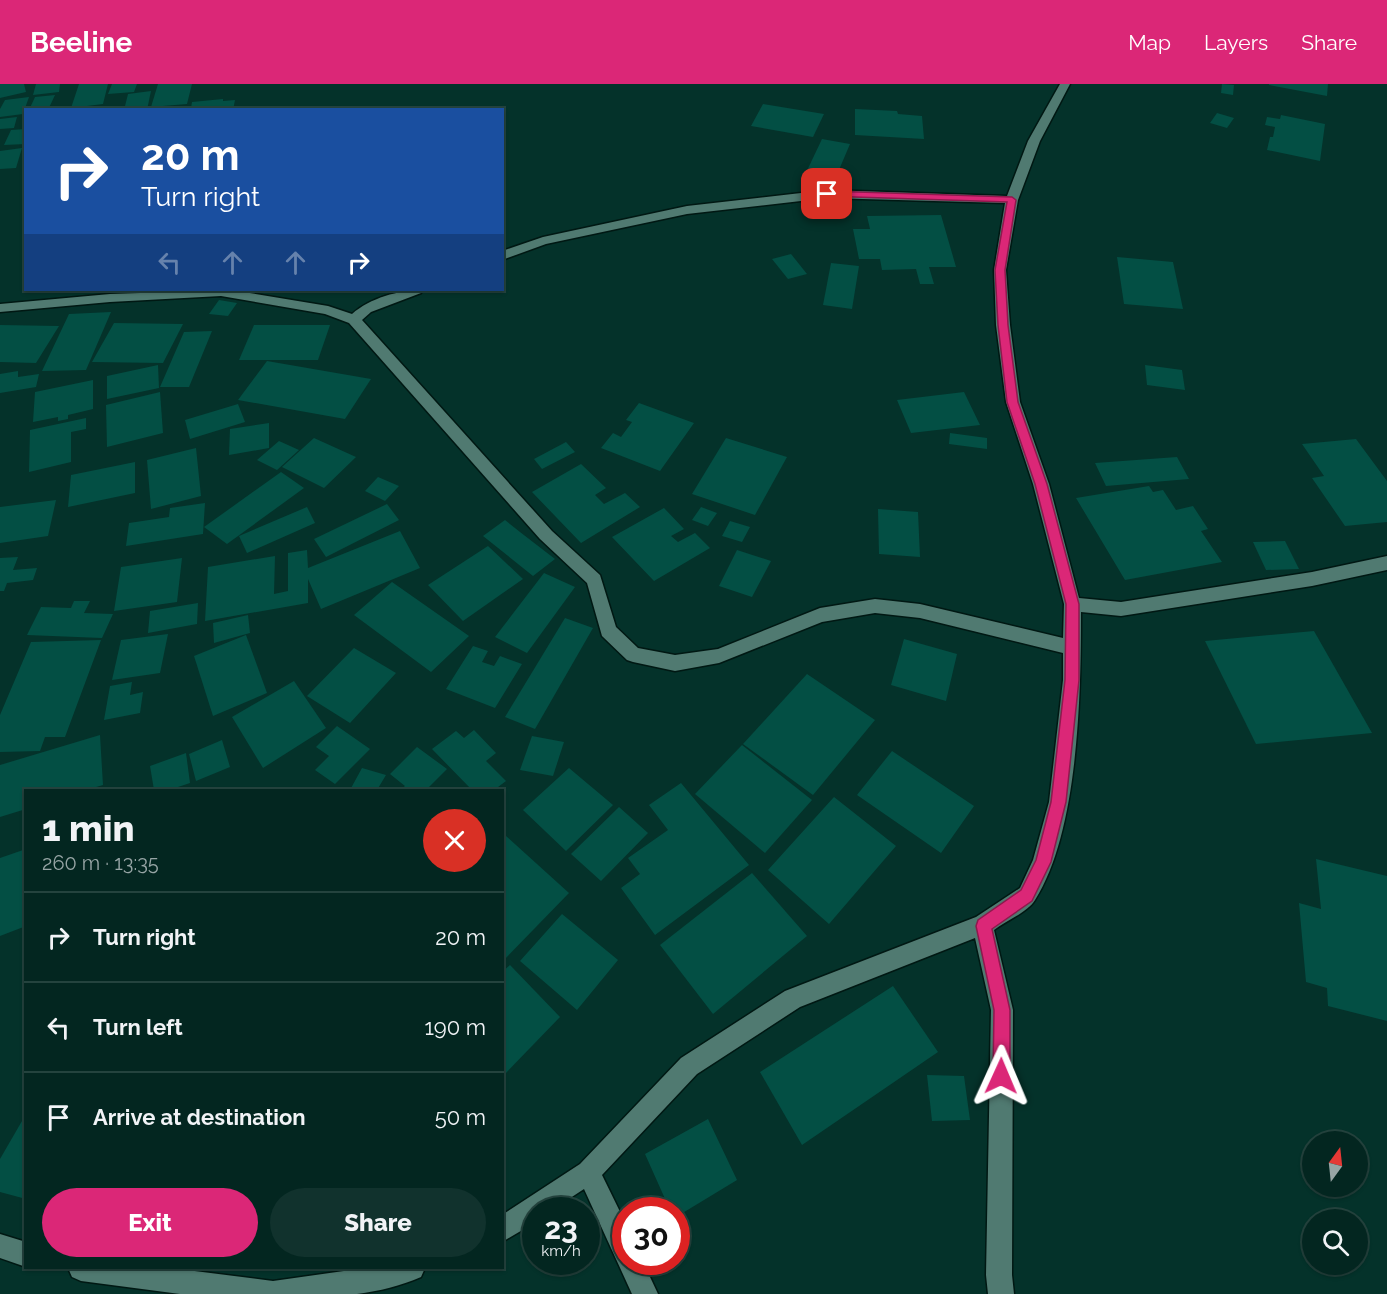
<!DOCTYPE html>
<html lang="en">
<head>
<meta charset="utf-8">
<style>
  body { margin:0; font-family:Raleway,sans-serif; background:#11322d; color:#f1f3f6; height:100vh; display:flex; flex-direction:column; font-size:22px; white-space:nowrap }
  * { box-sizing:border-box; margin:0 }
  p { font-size:20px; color:#97a5a5 }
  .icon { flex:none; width:33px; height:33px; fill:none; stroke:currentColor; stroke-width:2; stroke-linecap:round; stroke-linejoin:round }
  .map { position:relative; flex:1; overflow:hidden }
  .panel { position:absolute; left:24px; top:705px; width:480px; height:480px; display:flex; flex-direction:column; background:#032620; border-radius:0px; box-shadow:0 2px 4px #0004,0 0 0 2px #24433e }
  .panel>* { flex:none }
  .banner { position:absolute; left:24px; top:24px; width:480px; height:183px; border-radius:0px; box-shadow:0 2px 4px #0004,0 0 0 2px #24433e; background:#1a4fa0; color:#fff; overflow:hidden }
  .needle { width:39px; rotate:15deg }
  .controls { position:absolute; left:1302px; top:1047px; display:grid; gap:12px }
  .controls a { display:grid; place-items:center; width:66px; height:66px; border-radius:50%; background:#032620; box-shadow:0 2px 4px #0004,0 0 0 2px #24433e; font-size:30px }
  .speed { position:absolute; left:522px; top:1113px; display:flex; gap:12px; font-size:30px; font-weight:700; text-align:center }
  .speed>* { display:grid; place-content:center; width:78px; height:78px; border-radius:50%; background:#032620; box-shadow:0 2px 4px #0004,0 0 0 2px #24433e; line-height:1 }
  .speed small { font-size:15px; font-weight:400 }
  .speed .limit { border:9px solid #d22; background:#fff; color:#111 }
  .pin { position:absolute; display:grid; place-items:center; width:51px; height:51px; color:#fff; margin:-26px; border-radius:12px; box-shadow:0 3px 9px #0006 }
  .me { position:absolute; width:66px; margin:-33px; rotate:1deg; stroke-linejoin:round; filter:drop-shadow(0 0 4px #0008) }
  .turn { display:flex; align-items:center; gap:21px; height:126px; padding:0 18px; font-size:27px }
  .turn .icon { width:78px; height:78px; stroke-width:2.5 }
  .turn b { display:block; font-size:42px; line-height:51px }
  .lanes { display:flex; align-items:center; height:57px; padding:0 18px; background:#0003; justify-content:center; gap:30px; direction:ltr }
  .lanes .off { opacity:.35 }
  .round { display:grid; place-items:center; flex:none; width:63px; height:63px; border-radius:32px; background:#11322d }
  .headline { display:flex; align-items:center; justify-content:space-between; height:102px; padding:0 18px }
  h1 { font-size:36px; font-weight:800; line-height:45px }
  .button { display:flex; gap:12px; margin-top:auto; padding:12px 18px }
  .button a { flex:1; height:69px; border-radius:36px; background:#db2777; color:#fff; font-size:24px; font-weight:800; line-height:69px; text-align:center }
  .button a+a { background:#11322d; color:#f1f3f6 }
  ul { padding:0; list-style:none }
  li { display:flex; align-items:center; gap:18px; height:90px; padding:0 18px; border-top:2px solid #24433e }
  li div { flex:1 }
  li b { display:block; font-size:22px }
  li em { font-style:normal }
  header { display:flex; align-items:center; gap:36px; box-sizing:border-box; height:84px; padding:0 30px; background:#db2777; color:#fff }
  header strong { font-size:28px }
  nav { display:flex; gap:33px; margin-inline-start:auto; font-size:21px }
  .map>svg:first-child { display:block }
</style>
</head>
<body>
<header>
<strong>Beeline</strong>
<nav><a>Map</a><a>Layers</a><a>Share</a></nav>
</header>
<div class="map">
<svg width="1387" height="1210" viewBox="0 0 1387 1210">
  <rect width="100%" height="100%" fill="#04322a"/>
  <g fill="#034f44">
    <polygon points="0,0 24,0 26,8 0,14"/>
    <polygon points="36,0 60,0 59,8 33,11"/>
    <polygon points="79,0 108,0 103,20 71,24"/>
    <polygon points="112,0 137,0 134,8 108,10"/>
    <polygon points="158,0 192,0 187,20 151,23"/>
    <polygon points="1222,0 1234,1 1233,11 1221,9"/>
    <polygon points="1269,0 1328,0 1327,12 1269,1"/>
    <polygon points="151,7 147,26 124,26 128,10"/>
    <polygon points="55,11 48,26 29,26 35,13"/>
    <polygon points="29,13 23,30 0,33 0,25 5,16"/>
    <polygon points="223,15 223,17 235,16 233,26 221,26 221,22 191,24 192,18"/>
    <polygon points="763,20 824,30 813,53 751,42"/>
    <polygon points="855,25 897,27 898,30 922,32 924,55 855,51"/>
    <polygon points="1217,29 1234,34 1227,44 1210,39"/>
    <polygon points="1281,31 1325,40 1320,77 1267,66 1270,53 1273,53 1275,43 1265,41 1267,33 1280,35"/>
    <polygon points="17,33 14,44 0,45 0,35"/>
    <polygon points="26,45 26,60 4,61 11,46"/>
    <polygon points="822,55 850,60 833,100 803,95"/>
    <polygon points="22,64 16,84 0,85 0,67"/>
    <polygon points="941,131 956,183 929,183 934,200 920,200 916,185 882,186 880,175 859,175 853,145 870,145 867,132"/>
    <polygon points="791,170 807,190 788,195 772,175"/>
    <polygon points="1117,173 1173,178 1183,225 1124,220"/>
    <polygon points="831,179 859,182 852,225 823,221"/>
    <polygon points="219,216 237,219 228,232 209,230"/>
    <polygon points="111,228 86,286 42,287 69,230"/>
    <polygon points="114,239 183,240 163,279 92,278"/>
    <polygon points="0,241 59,242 36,279 0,278"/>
    <polygon points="254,241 330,241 318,276 239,276"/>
    <polygon points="212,247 189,303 160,303 184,248"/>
    <polygon points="267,277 371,295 345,335 238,316"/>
    <polygon points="158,281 159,304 107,315 107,292"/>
    <polygon points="1145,281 1182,286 1185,306 1147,301"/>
    <polygon points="18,287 18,293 39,290 36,303 0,309 0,290"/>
    <polygon points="93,296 93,325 68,331 68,335 58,337 58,333 33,338 35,308"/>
    <polygon points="160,308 163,349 107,363 106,321"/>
    <polygon points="964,308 980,341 911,349 897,316"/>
    <polygon points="639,319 694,339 660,387 601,364 613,349 621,353 632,338 626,336"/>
    <polygon points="238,320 245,338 190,355 185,336"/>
    <polygon points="86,334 86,345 71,348 71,378 29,388 30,346"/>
    <polygon points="269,339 269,364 229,371 230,345"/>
    <polygon points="950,349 987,354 987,365 949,360"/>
    <polygon points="314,354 356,373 324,404 282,383"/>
    <polygon points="726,354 787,373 755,431 692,410"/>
    <polygon points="1356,355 1387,397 1387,438 1345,442 1312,394 1324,392 1302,360"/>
    <polygon points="279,357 299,366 277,386 257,376"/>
    <polygon points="566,358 575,368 542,385 534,375"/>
    <polygon points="196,364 201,412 151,425 147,376"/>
    <polygon points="1177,373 1189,395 1106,402 1095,379"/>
    <polygon points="135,378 135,409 68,423 71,391"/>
    <polygon points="581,380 606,404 595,411 604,420 625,409 640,423 581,459 532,408"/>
    <polygon points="281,388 304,404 227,460 204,443"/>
    <polygon points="378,393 399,402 385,417 365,407"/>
    <polygon points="1149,402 1153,408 1163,406 1176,426 1193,422 1208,445 1201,447 1222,478 1125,496 1076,414"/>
    <polygon points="56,416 48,452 0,459 0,423"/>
    <polygon points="205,419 203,450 126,462 129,439 169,433 170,424"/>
    <polygon points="387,420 399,436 326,473 314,455"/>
    <polygon points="307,423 315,439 247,469 239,452"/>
    <polygon points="701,423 717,429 708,442 692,436"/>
    <polygon points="664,424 684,445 671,452 678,458 695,449 710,464 654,497 612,453"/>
    <polygon points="878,425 918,428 920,473 879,470"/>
    <polygon points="505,436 520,448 555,475 533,492 483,452"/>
    <polygon points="730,437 750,443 742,458 722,452"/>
    <polygon points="400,447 420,484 321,525 308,495 308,519 205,537 208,483 275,472 274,510 288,507 288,469 307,466 308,484"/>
    <polygon points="1285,457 1299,485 1266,486 1253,458"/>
    <polygon points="488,462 523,495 463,537 428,501"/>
    <polygon points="737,466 771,477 752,513 719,502"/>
    <polygon points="18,473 13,486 37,484 33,496 7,499 4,507 0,507 0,474"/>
    <polygon points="182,474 177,518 114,527 121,483"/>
    <polygon points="544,489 575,503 527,569 495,553"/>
    <polygon points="392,498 469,552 431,588 354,531"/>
    <polygon points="74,517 90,517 84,529 113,530 102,554 27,551 41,523 71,524"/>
    <polygon points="198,519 197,540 148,549 150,527"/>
    <polygon points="248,531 250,549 214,559 213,539"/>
    <polygon points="565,534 593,544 535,645 505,633"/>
    <polygon points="1314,547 1372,649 1256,660 1205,557"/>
    <polygon points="168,550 160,589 112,596 121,556"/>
    <polygon points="246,551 267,609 213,632 194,572"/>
    <polygon points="904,555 957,570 946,617 891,601"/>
    <polygon points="101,556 65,653 45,653 40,667 0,668 0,631 31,558"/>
    <polygon points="473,562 488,567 482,578 494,582 500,572 522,580 495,624 446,605"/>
    <polygon points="354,564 396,589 350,639 307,612"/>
    <polygon points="807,590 875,636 813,711 743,660"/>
    <polygon points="294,597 326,644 263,684 232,633"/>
    <polygon points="132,598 130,611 143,608 140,629 104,636 110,602"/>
    <polygon points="337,642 370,665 335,700 315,686 329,672 316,663"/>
    <polygon points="474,646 496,669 486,677 506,697 494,706 472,706 432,665 456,647 464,654"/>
    <polygon points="100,651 103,701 86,706 26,706 26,725 0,733 0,681"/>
    <polygon points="532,652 564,658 553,692 520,686"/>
    <polygon points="222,656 230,683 196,697 189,670"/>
    <polygon points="742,661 812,716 765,769 695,710"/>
    <polygon points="417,663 447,685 426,706 400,706 405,702 390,690"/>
    <polygon points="892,667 974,722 941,769 857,711"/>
    <polygon points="186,669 190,699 169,706 154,706 150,682"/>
    <polygon points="362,684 386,691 377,706 350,706"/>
    <polygon points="569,684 613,721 566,767 523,726"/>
    <polygon points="681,699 749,781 655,851 621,804 640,790 628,774 668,746 649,721"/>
    <polygon points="834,713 896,762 829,840 768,786"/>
    <polygon points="619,723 648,749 601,797 571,770"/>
    <polygon points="506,752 569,809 502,878 502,755"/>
    <polygon points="26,765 26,842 0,852 0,774"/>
    <polygon points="1316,775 1387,792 1387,937 1328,922 1327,904 1306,898 1299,819 1321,825"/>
    <polygon points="752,789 807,852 713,930 660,861"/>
    <polygon points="562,830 618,876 577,926 520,877"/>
    <polygon points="510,881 560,933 502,993 502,888"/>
    <polygon points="893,902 938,968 802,1061 760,988"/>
    <polygon points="927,991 964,992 970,1036 932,1037"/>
    <polygon points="708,1035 737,1096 676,1133 676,1126 670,1126 645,1070"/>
    <polygon points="22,1037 26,1038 26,1115 0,1108 0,1075"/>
  </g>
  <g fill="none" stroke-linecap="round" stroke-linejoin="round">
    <g stroke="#001813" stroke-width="3">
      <g id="street">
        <path d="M1060 0H1070L1040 57 1018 116 1006 186 1010 241 1020 318 1049 400 1079 514 1121 518 1312 488 1387 472V486L1312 502 1121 532 1081 528C1081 608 1079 747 1035 816 1028 828 1006 837 994 846L1013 926 1012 1191 1014 1210H988L986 1191 991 926 975 854 800 923 697 990 602 1091 626 1140V1178H643L658 1210H632L584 1105 552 1126H536V1138L502 1158V1131L580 1080 681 974 785 907 976 833 1020 804 1033 776 1049 718 1063 596V569L920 534 875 529 822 538 719 579 675 587 633 578 627 576 602 552 587 499 540 455 349 239 325 230 221 212 110 218 0 228V220L110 210 231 206 328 222 352 230C370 214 399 206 422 206L421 209 371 228 362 236 552 447 600 491 616 543 638 564 675 571 718 565 820 524 875 515 920 520 1063 554 1064 520 1033 400 1006 318 996 241 994 186 1005 119 827 114 687 130 546 160 502 176V167L543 153 687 122 827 106 1007 112 1028 57Z"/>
        <polygon points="0,1150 26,1158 26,1183 0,1174"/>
        <path d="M68 1184H171L273 1197 365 1184H425L421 1193C400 1202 380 1207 357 1210H180L81 1197 72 1193Z"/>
      </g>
    </g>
    <use href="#street" fill="#507a71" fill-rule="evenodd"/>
  </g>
  <polygon fill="#db2777" stroke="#8e194d" stroke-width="1.5" points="827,107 1012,113 1016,116 1005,186 1008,241 1018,318 1047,400 1079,520 1079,596 1066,718 1051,778 1032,817 992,845 1010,926 1010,992 1007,998 1001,1001 995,998 993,992 994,926 976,842 978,836 1021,806 1036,776 1051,718 1065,596 1066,520 1035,400 1007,318 998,241 995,186 1007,118 824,112 824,108"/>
</svg>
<div class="controls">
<a><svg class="needle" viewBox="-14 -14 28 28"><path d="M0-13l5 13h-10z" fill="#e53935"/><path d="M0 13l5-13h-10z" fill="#97a5a5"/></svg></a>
<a><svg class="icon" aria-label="search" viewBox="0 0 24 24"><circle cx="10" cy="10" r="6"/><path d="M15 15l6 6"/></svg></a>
</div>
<div class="speed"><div>23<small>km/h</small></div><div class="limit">30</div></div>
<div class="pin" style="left:827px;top:110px;background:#d93025"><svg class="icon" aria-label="arrive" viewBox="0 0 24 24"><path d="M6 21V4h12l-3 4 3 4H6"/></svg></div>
<svg class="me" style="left:1001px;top:992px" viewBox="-20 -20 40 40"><path d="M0-17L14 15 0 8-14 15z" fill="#db2777" stroke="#fff" stroke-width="4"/></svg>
<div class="banner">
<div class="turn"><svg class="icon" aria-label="right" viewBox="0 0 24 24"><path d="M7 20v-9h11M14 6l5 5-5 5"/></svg><div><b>20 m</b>Turn right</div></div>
<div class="lanes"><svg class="icon off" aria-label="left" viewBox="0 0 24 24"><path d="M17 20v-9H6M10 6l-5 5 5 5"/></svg><svg class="icon off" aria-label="ahead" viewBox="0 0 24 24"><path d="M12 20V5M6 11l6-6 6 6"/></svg><svg class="icon off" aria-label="ahead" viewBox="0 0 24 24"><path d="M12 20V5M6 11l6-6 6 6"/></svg><svg class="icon" aria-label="right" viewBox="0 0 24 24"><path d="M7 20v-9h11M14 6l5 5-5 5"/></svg></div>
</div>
<section class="panel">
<div class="headline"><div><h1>1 min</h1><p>260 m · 13:35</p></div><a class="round" style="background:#d93025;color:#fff"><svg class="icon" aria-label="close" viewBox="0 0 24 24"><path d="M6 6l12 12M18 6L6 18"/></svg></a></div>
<ul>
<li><svg class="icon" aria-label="right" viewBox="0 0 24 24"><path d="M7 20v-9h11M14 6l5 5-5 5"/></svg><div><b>Turn right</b></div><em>20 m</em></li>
<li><svg class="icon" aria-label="left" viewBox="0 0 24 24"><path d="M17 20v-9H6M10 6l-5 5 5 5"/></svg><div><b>Turn left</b></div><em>190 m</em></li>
<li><svg class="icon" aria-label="arrive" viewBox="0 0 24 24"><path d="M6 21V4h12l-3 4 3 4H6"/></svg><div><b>Arrive at destination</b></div><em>50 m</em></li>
</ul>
<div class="button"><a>Exit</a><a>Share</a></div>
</section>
</div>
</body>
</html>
